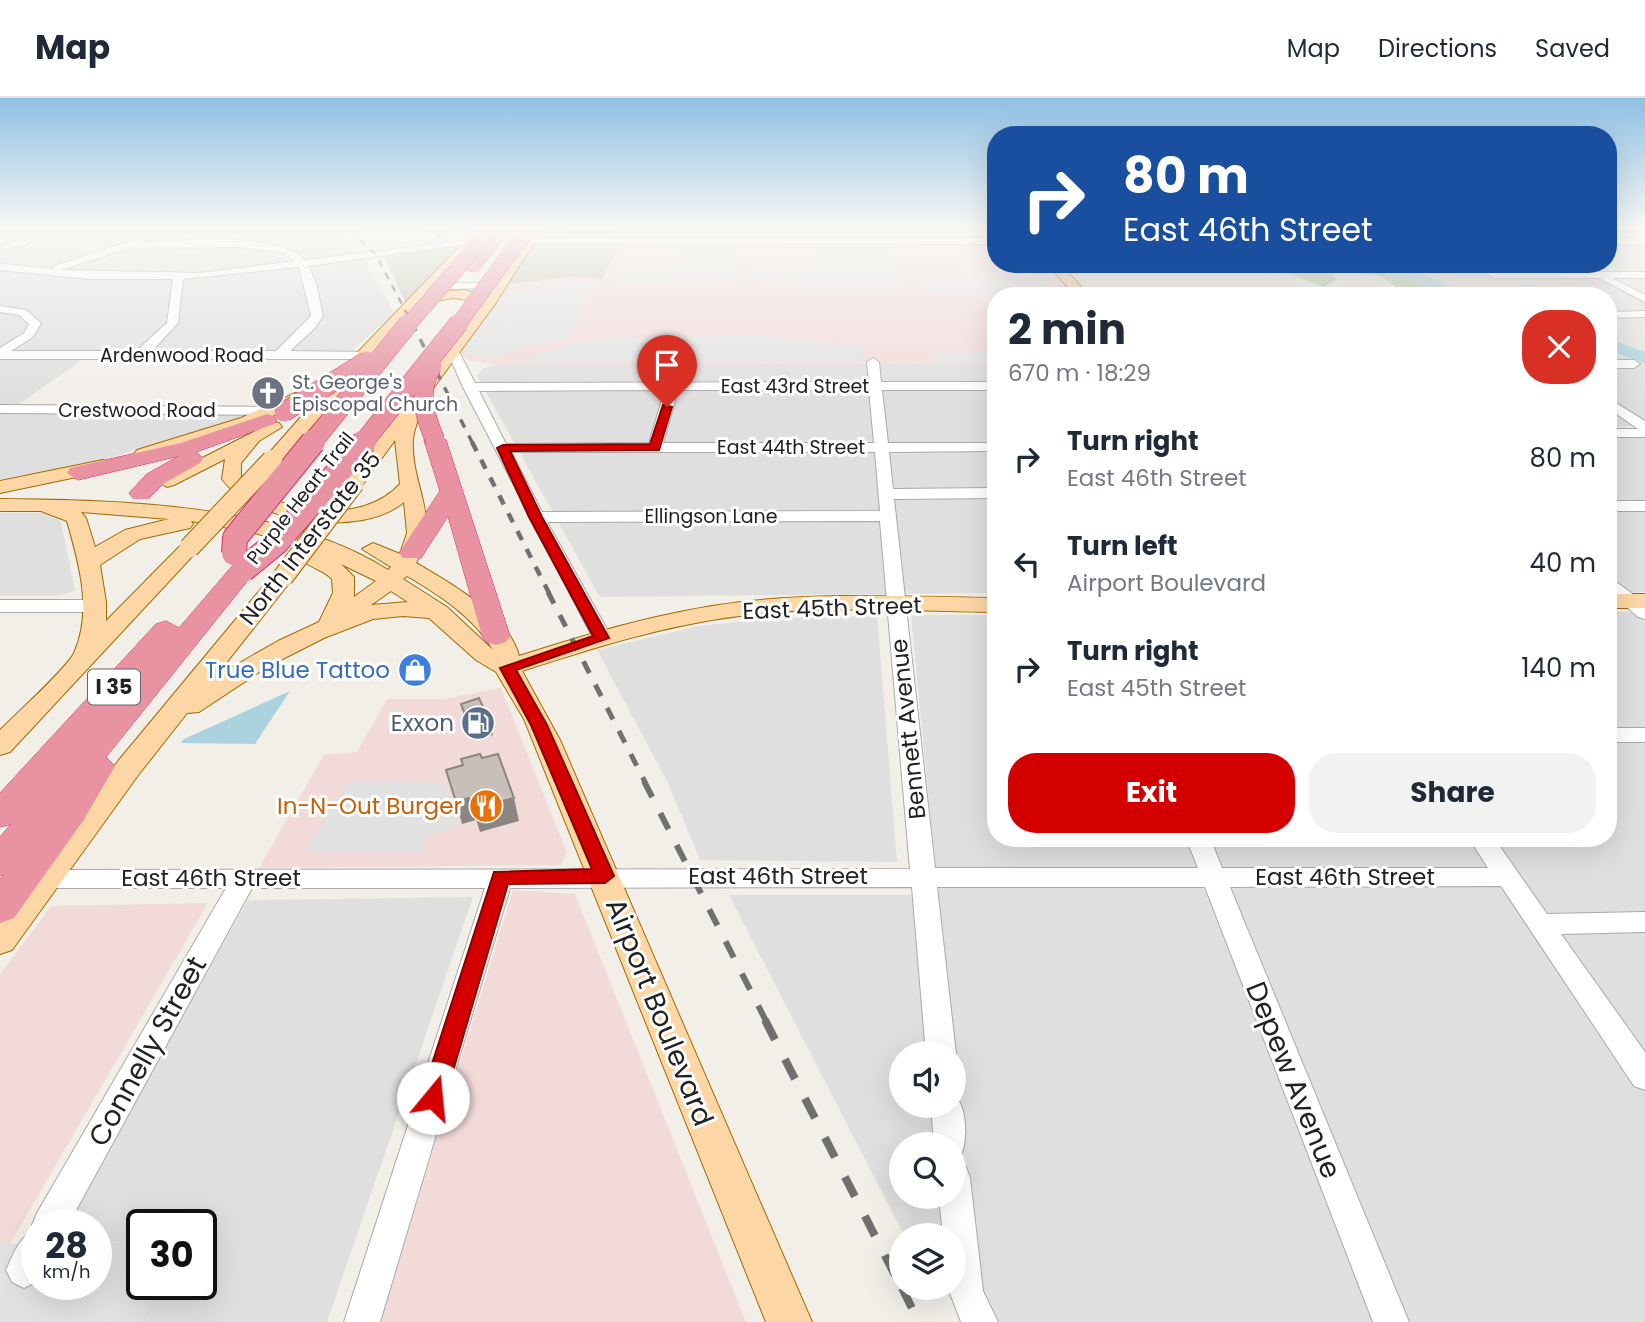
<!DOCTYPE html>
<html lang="en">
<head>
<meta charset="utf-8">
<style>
  body { margin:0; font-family:Poppins,sans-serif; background:#f2f2f3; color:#1f2937; height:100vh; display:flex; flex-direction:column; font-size:26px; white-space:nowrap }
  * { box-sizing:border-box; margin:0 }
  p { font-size:23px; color:#747a83 }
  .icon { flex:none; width:38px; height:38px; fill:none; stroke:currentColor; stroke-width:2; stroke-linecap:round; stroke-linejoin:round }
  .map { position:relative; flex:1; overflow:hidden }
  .panel { position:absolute; left:987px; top:189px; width:630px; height:560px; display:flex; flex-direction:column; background:#fff; border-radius:28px; box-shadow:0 7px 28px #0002 }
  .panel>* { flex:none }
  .banner { position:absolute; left:987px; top:28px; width:630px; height:147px; border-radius:28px; box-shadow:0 7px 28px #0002; background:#1a4fa0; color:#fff; overflow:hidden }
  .fabs { position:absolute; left:889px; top:943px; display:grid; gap:14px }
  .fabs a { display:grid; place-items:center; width:77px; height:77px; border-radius:50%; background:#fff; box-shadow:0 7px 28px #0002; font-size:35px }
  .speed { position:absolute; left:21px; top:1111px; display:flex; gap:14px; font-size:35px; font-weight:700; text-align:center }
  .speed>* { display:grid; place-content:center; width:91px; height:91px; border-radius:50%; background:#fff; box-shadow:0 7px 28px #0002; line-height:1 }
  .speed small { font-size:18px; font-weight:400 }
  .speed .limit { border:4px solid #111; border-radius:10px; background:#fff; color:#111 }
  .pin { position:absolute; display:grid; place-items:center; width:60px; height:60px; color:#fff; margin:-72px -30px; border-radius:50% 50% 50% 0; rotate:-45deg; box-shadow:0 0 7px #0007 }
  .pin .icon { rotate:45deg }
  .me { position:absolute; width:77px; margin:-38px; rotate:17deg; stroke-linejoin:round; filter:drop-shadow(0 0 5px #0008) }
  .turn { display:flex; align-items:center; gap:24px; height:147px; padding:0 21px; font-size:32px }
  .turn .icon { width:91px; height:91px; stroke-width:2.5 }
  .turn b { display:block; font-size:49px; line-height:60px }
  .round { display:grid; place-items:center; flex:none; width:74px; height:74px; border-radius:28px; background:#f2f2f3 }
  .head { display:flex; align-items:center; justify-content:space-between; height:119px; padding:0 21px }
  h1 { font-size:42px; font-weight:700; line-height:52px }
  .action { display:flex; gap:14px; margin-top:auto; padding:14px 21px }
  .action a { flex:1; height:80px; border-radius:28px; background:#d40000; color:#fff; font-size:28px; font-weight:700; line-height:80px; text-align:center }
  .action a+a { background:#f2f2f3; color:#1f2937 }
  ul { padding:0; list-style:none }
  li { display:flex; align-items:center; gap:21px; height:105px; padding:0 21px }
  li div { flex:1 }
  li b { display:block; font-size:26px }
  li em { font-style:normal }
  header { display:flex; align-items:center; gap:42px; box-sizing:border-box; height:98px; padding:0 35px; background:#fff; border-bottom:2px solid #e0e1e3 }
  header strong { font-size:33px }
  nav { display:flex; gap:38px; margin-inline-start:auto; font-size:24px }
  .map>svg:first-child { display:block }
</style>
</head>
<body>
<header>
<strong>Map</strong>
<nav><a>Map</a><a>Directions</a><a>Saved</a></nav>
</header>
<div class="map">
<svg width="1645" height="1224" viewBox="0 0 1645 1224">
  <rect width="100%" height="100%" fill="#f2efe9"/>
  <g fill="#e0dfdf" fill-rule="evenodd">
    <polygon points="0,132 337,132 362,156 394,215 344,260 83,261 8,314 249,317 86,367 0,381"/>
    <polygon points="1608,132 1645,132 1645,258 1608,244 1608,198 1459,198 1411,166 1608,166"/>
    <polygon points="1428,190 1443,198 1099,195 1156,195 1154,191"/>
    <polygon points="1608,251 1645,265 1645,328 1608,329"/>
    <polygon points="996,265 996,495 600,499 477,278 484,270 497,266"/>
    <polygon points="1608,336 1645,336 1645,494 1608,495"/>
    <polygon points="0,415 50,415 61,424 75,493 54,498 0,498"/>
    <path d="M1608 514H1645V1224H969L942 1190H954V1138L904 1137 729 797H938L911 517H996V740H1608ZM901 956H954V1008H901ZM901 1046H954V1099H901Z"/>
    <polygon points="877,518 897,764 700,762 668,685 597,552 699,528 778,520"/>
    <polygon points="473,799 327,1224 141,1224 159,1187 201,1186 201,1127 142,1127 142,1143 96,1144 96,1127 64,1127 248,802"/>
  </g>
  <g fill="#f2dad9">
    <polygon points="996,145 996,166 1044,166 1074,198 996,198 996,265 497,266 470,263 457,254 507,186 572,179 601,181 621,146"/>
    <polygon points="501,590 567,755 561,767 259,770 324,657 357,654 387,601 444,601"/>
    <polygon points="513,792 575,796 746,1224 380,1224"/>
    <polygon points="208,805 10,1146 0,1146 0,877 51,808"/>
  </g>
  <g fill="#c7c7b4">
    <polygon points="534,146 621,146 601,181 572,179 507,186"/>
    <polygon points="450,148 456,150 406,206 384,158"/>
  </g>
  <path fill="#add19e" d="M1285 166C1338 166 1418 160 1459 198H1443L1428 190H1398L1381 178 1360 175 1351 169 1333 176 1336 182 1324 189 1281 173Z"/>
  <g fill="#e2e2e2">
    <polygon points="746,147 738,182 616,187 622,171 672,170 679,155 627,154 635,148"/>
    <polygon points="893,147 902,191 821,192 751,180 753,167 811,166 811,151 759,151 760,148"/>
    <polygon points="922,179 1044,179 1054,198 951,196 923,192"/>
    <polygon points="567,185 593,186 571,238 496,257 466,258 464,251 504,196"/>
    <polygon points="756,237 862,247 863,263 528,264 519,261 588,241"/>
    <polygon points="931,253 996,253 996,263 932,264"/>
    <polygon points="350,683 445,685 459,728 428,738 422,754 305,753"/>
    <polygon points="142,1143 142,1186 159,1187 141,1224 0,1224 0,1146 37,1145 37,1186 96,1186 96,1144"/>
  </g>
  <polygon fill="#aad3df" points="290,593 255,646 181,645 184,641"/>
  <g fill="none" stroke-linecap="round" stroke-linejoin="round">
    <g fill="#aad3df" fill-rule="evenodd">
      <path d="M1338 166C1376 166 1431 169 1458 198H1440L1417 184Z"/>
      <polygon points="1608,241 1645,254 1645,265 1608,252"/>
    </g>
    <g stroke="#a9a9a9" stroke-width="2">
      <g id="minor">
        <path d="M140 140 144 144C181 143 280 133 305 162L468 142 473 145 308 168 316 185 323 218 314 231 290 253 367 254 369 257 363 261H0V250L24 235 29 226 19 217 0 214V208L26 212 41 225 33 239 11 253H136L167 225 173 181H90L0 172V166L54 171V168ZM242 149 281 154 295 163 199 175 61 172 129 150ZM299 169 311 218 276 253H152L178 225 183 181Z"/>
        <polygon points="530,140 996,140 996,146 527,145"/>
        <polygon points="19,141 30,146 7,151 2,148"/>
        <rect x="1608" y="141" width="37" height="6"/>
        <polygon points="1470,166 1482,166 1495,174 1645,174 1645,180 1612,180 1645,197 1645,204 1599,180 1493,180"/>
        <polygon points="505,184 506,186 501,189 429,192 424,189 429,186"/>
        <polygon points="1645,213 1645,219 1608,220 1608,214"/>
        <path d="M448 248H456L475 285 869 284 867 264 873 260 879 264 881 284H996V292H882L888 345H996V353L889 354 893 391 996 390V400L894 401 935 770H1198L1186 740H1210L1222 770H1488L1469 740H1494L1547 816 1645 814V834L1561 836 1645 954V992L1634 988 1501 788 1230 789 1409 1224H1373L1205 789H937L956 956 954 960V956H926L912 789 510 790 380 1224H344L485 790H252L68 1127H37L36 1184 24 1190 12 1184 6 1172C13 1157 19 1139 34 1133L32 1127 37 1115 226 790H47L38 788 34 781 38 774 47 772 910 771 880 423 547 424 612 540 602 546 595 544 463 289 446 251ZM665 292 649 345 506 346 479 293ZM678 292H869L874 345H663ZM511 354H875L880 413 542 414Z"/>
        <polygon points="1608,262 1634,262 1640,266 1634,270 1608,270"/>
        <polygon points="1608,300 1645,323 1645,339 1608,339 1608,331 1638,331 1608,310"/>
        <polygon points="0,307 274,309 281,313 274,317 0,315"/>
        <rect x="1608" y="403" width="37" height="10"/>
        <polygon points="1608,478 1645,505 1645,521 1638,519 1608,492"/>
        <polygon points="0,502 97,502 106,508 97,514 0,514"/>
        <rect x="1608" y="630" width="37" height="14"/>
        <path d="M954 997C967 1008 968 1042 961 1057L954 1059V1046H934L931 1008H954Z"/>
        <polygon points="954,1064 966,1069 970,1080 983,1193 998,1224 961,1224 948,1190 954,1190 954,1138 943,1138 939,1099 954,1099"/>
      </g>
    </g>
    <g stroke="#a06b00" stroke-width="2">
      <g id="major">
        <path d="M475 132H486L428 195 463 192 487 197 531 132H542L495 206 418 311 420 314C418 323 414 332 413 341 410 387 442 419 416 465 449 484 510 519 519 558 591 535 665 513 741 504 825 494 911 499 996 500V514C911 513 824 507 740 518 665 527 594 550 522 573L560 642 812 1224H766L524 621 496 574 476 562 429 520 403 518 373 521 324 540 267 569 199 614 187 615 139 676 12 852 0 856V818L119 662 275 474 283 472 294 479 215 579 278 543 319 524 333 495 332 481C322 471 305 468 297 458L300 453H314L255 435 191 423 193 426 190 430 140 441 100 467 106 504V523L182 446 189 444 200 450 10 654 0 657V632C16 616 67 570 74 555 93 513 79 465 67 423L41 413H0V401C120 402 285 406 388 472L391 469 362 451 373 445 400 456 407 435 404 404C362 440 255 426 222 381L225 361 174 387 167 389 157 383 273 324 279 325 282 329 259 343 241 365V380C279 417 362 428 400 386L395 342 361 389H347L344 385 482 204 453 200 418 206 279 366 272 368 263 362 358 254ZM81 414 169 421 125 432 95 449 86 420ZM341 466 376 483 354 499V479ZM407 478C439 497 474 519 493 552L447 509 403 481ZM391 493 408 504 371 507Z"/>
        <polygon points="1047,166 1060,166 1090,198 1076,198"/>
        <polygon points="306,290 312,292 312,298 253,328 143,361 134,356 137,352 241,320"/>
        <polygon points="103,362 112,368 110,372 0,395 0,383"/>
        <rect x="1608" y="496" width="37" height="14"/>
      </g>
    </g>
    <g stroke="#dc2a67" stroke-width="1">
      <g id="highway">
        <polygon points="498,132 512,132 478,173 468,173 468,167"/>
        <polygon points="267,316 274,318 277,322 274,326 196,354 203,360 200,365 163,386 149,400 133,400 129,395 147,376 179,358 78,382 67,375 70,370 181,345"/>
        <polygon points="435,336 446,342 510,538 506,544 496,547 486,544 482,538 448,418 421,460 403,460 399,455 440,393 424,342"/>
        <polygon points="243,464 252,466 256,472 106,659 115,668 83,723 14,820 0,825 0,782 4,776 0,778 0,739 11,726 0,729 0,695 156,526 166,523 179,530 234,466"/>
      </g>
    </g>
    <use href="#minor" fill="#fff" fill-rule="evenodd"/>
    <use href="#major" fill="#fcd6a4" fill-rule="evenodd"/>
    <use href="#highway" fill="#e892a2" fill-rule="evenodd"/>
    <polyline stroke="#707070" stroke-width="2.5" stroke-dasharray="7 7" stroke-linecap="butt" points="350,132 376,157 413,227"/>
    <polyline stroke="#707070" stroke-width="3.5" stroke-dasharray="9 9" stroke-linecap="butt" points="412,225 473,346"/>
    <polyline stroke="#707070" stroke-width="4.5" stroke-dasharray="10 10" stroke-linecap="butt" points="472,344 549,495"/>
    <polyline stroke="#707070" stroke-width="5" stroke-dasharray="13 13" stroke-linecap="butt" points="548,494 645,684"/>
    <polyline stroke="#707070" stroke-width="6" stroke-dasharray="18 18" stroke-linecap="butt" points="644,683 766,923"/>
    <g stroke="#707070" stroke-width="8" stroke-dasharray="22 22" stroke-linecap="butt">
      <polyline points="765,922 901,1189"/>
      <polyline points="902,1190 919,1224"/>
    </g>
    <g stroke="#a06b00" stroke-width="22" stroke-linecap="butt">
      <g id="major-bridge">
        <polyline points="189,450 272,362"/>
        <polyline points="283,479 354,385"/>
      </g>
    </g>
    <g stroke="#dc2a67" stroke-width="16" stroke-linecap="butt">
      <g id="highway-bridge-far2">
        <polyline points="408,227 491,132"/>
        <polyline points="458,227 527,132"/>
      </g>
    </g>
    <g stroke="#dc2a67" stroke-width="20" stroke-linecap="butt">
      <g id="highway-bridge-far1">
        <path d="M432 268C417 294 424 316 435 342"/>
        <polyline points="284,314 367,263"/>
        <polyline points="311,346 409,225"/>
        <polyline points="362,346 459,225"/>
      </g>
    </g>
    <g stroke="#dc2a67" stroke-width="26" stroke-linecap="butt">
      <g id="highway-bridge">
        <polyline points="234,455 235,440 313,344"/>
        <polyline points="243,472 277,444 364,344"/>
      </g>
    </g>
    <use href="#major-bridge" stroke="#fcd6a4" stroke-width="20"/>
    <use href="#highway-bridge-far2" stroke="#e892a2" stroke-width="15"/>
    <use href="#highway-bridge-far1" stroke="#e892a2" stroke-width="19"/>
    <use href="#highway-bridge" stroke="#e892a2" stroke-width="24"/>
  </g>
  <g fill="#aba49e">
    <polygon points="429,132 448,132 439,141"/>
    <polygon points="568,132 613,132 610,137 569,137"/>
  </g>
  <g fill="#8b8681">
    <polygon points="437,132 448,132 439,141"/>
    <polygon points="492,629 493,637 474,642 472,635"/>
    <polygon points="469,700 476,722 462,726 456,704"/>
    <polygon points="514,700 519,723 480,734 473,711"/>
  </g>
  <g fill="#c7bfb8" stroke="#8b8681" stroke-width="2">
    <polygon points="479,600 492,629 472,635 461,606"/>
    <polygon points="480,656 482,660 498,656 514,700 473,711 469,700 456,704 446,672 463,667 461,661"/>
  </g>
  <linearGradient id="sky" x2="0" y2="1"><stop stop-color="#8fc0e4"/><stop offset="0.43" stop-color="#f9f8f5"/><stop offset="1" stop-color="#f9f8f5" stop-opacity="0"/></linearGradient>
  <rect width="1645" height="304" fill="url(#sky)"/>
  <polygon fill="#d40000" stroke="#8a0000" stroke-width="2" points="663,307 672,309 659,352 510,353 542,419 609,540 516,572 547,627 614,778 605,785 508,786 445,1000 441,1007 433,1010 425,1007 421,1000 494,774 592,771 531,627 500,570 593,538 529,419 497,350 503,347 650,346"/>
  <defs>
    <g id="church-disc" transform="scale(1.75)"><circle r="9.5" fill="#6b7280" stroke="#fff"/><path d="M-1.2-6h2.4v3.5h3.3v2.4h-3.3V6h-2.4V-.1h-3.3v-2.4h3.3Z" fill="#fff"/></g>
    <g id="shop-disc" transform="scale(1.75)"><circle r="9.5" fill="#3f7fe0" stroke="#fff"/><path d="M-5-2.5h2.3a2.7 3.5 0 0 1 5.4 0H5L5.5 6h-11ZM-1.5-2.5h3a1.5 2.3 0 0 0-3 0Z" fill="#fff"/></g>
    <g id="fuel-disc" transform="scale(1.75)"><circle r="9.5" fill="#5c6f8a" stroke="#fff"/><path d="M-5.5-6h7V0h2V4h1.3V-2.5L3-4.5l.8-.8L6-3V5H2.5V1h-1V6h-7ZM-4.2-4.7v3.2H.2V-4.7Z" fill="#fff"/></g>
    <g id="restaurant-disc" transform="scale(1.75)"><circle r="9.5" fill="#e8710a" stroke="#fff"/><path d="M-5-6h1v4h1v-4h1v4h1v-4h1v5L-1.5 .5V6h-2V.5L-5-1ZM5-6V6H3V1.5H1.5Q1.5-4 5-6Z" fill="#fff"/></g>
  </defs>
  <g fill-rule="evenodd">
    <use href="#church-disc" x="268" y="295"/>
    <use href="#shop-disc" x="415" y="572"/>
    <use href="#fuel-disc" x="478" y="625"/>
    <use href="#restaurant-disc" x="486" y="708"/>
  </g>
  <g text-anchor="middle" stroke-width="6" stroke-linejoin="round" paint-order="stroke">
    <g font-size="19" fill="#222" stroke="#fff">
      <text x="182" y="264">Ardenwood Road</text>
      <text x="795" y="295">East 43rd Street</text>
      <text x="137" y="319">Crestwood Road</text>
      <text x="791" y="356">East 44th Street</text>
      <text transform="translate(300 400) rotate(-52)" y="7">Purple Heart Trail</text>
      <text x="711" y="425">Ellingson Lane</text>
    </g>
    <g font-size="19" fill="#5b616d" stroke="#fff" text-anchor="start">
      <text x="292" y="291">St. George's<tspan x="292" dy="22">Episcopal Church</tspan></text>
    </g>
    <rect fill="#fff" stroke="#646464" stroke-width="2" x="88" y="571.5" width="52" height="35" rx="5"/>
    <g font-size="21" font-weight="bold" fill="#222">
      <text x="114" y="596">I 35</text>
    </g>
    <g font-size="23" fill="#222" stroke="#fff">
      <text transform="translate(310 440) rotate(-52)" y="8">North Interstate 35</text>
      <text transform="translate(832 510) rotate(-2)" y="8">East 45th Street</text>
      <text transform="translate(908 631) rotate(-96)" y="8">Bennett Avenue</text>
      <text x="778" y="786">East 46th Street</text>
      <text x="1345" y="787">East 46th Street</text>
      <text x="211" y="788">East 46th Street</text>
    </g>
    <g font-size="23" fill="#366cbe" stroke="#fff" text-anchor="end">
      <text x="390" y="580">True Blue Tattoo</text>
    </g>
    <g font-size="23" fill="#4e5e75" stroke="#fff" text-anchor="end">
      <text x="454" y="633">Exxon</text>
    </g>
    <g font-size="23" fill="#c56008" stroke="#fff" text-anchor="end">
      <text x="462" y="716">In-N-Out Burger</text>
    </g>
    <g font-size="28" fill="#222" stroke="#fff">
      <text transform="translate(660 914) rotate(68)" y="10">Airport Boulevard</text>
      <text transform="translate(147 953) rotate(-61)" y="10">Connelly Street</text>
      <text transform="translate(1294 982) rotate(68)" y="10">Depew Avenue</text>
    </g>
  </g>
</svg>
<div class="fabs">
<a><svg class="icon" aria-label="sound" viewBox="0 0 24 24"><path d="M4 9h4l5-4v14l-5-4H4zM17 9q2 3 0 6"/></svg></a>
<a><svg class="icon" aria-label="search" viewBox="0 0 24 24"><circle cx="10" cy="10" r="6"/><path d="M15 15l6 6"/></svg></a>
<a><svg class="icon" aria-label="layers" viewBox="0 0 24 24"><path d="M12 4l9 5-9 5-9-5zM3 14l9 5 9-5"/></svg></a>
</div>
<div class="speed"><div>28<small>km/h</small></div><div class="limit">30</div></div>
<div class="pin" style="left:667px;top:309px;background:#d93025"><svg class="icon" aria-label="arrive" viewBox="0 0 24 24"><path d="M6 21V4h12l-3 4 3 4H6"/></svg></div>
<svg class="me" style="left:433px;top:1000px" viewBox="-20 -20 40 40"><circle r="19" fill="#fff"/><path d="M0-13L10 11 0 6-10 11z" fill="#d40000"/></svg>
<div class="banner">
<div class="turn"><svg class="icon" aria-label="right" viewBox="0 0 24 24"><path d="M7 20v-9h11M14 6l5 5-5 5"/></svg><div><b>80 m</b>East 46th Street</div></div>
</div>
<section class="panel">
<div class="head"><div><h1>2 min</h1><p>670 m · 18:29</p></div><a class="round" style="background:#d93025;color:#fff"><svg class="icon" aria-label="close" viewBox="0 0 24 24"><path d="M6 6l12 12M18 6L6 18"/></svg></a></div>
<ul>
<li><svg class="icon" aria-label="right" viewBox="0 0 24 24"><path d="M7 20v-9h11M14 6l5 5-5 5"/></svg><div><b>Turn right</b><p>East 46th Street</p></div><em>80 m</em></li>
<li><svg class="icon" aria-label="left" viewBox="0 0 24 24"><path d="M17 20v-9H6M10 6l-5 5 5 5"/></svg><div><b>Turn left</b><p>Airport Boulevard</p></div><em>40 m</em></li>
<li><svg class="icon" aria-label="right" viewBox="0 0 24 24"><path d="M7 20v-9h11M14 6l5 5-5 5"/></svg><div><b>Turn right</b><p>East 45th Street</p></div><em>140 m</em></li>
</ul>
<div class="action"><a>Exit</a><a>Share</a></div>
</section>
</div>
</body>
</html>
